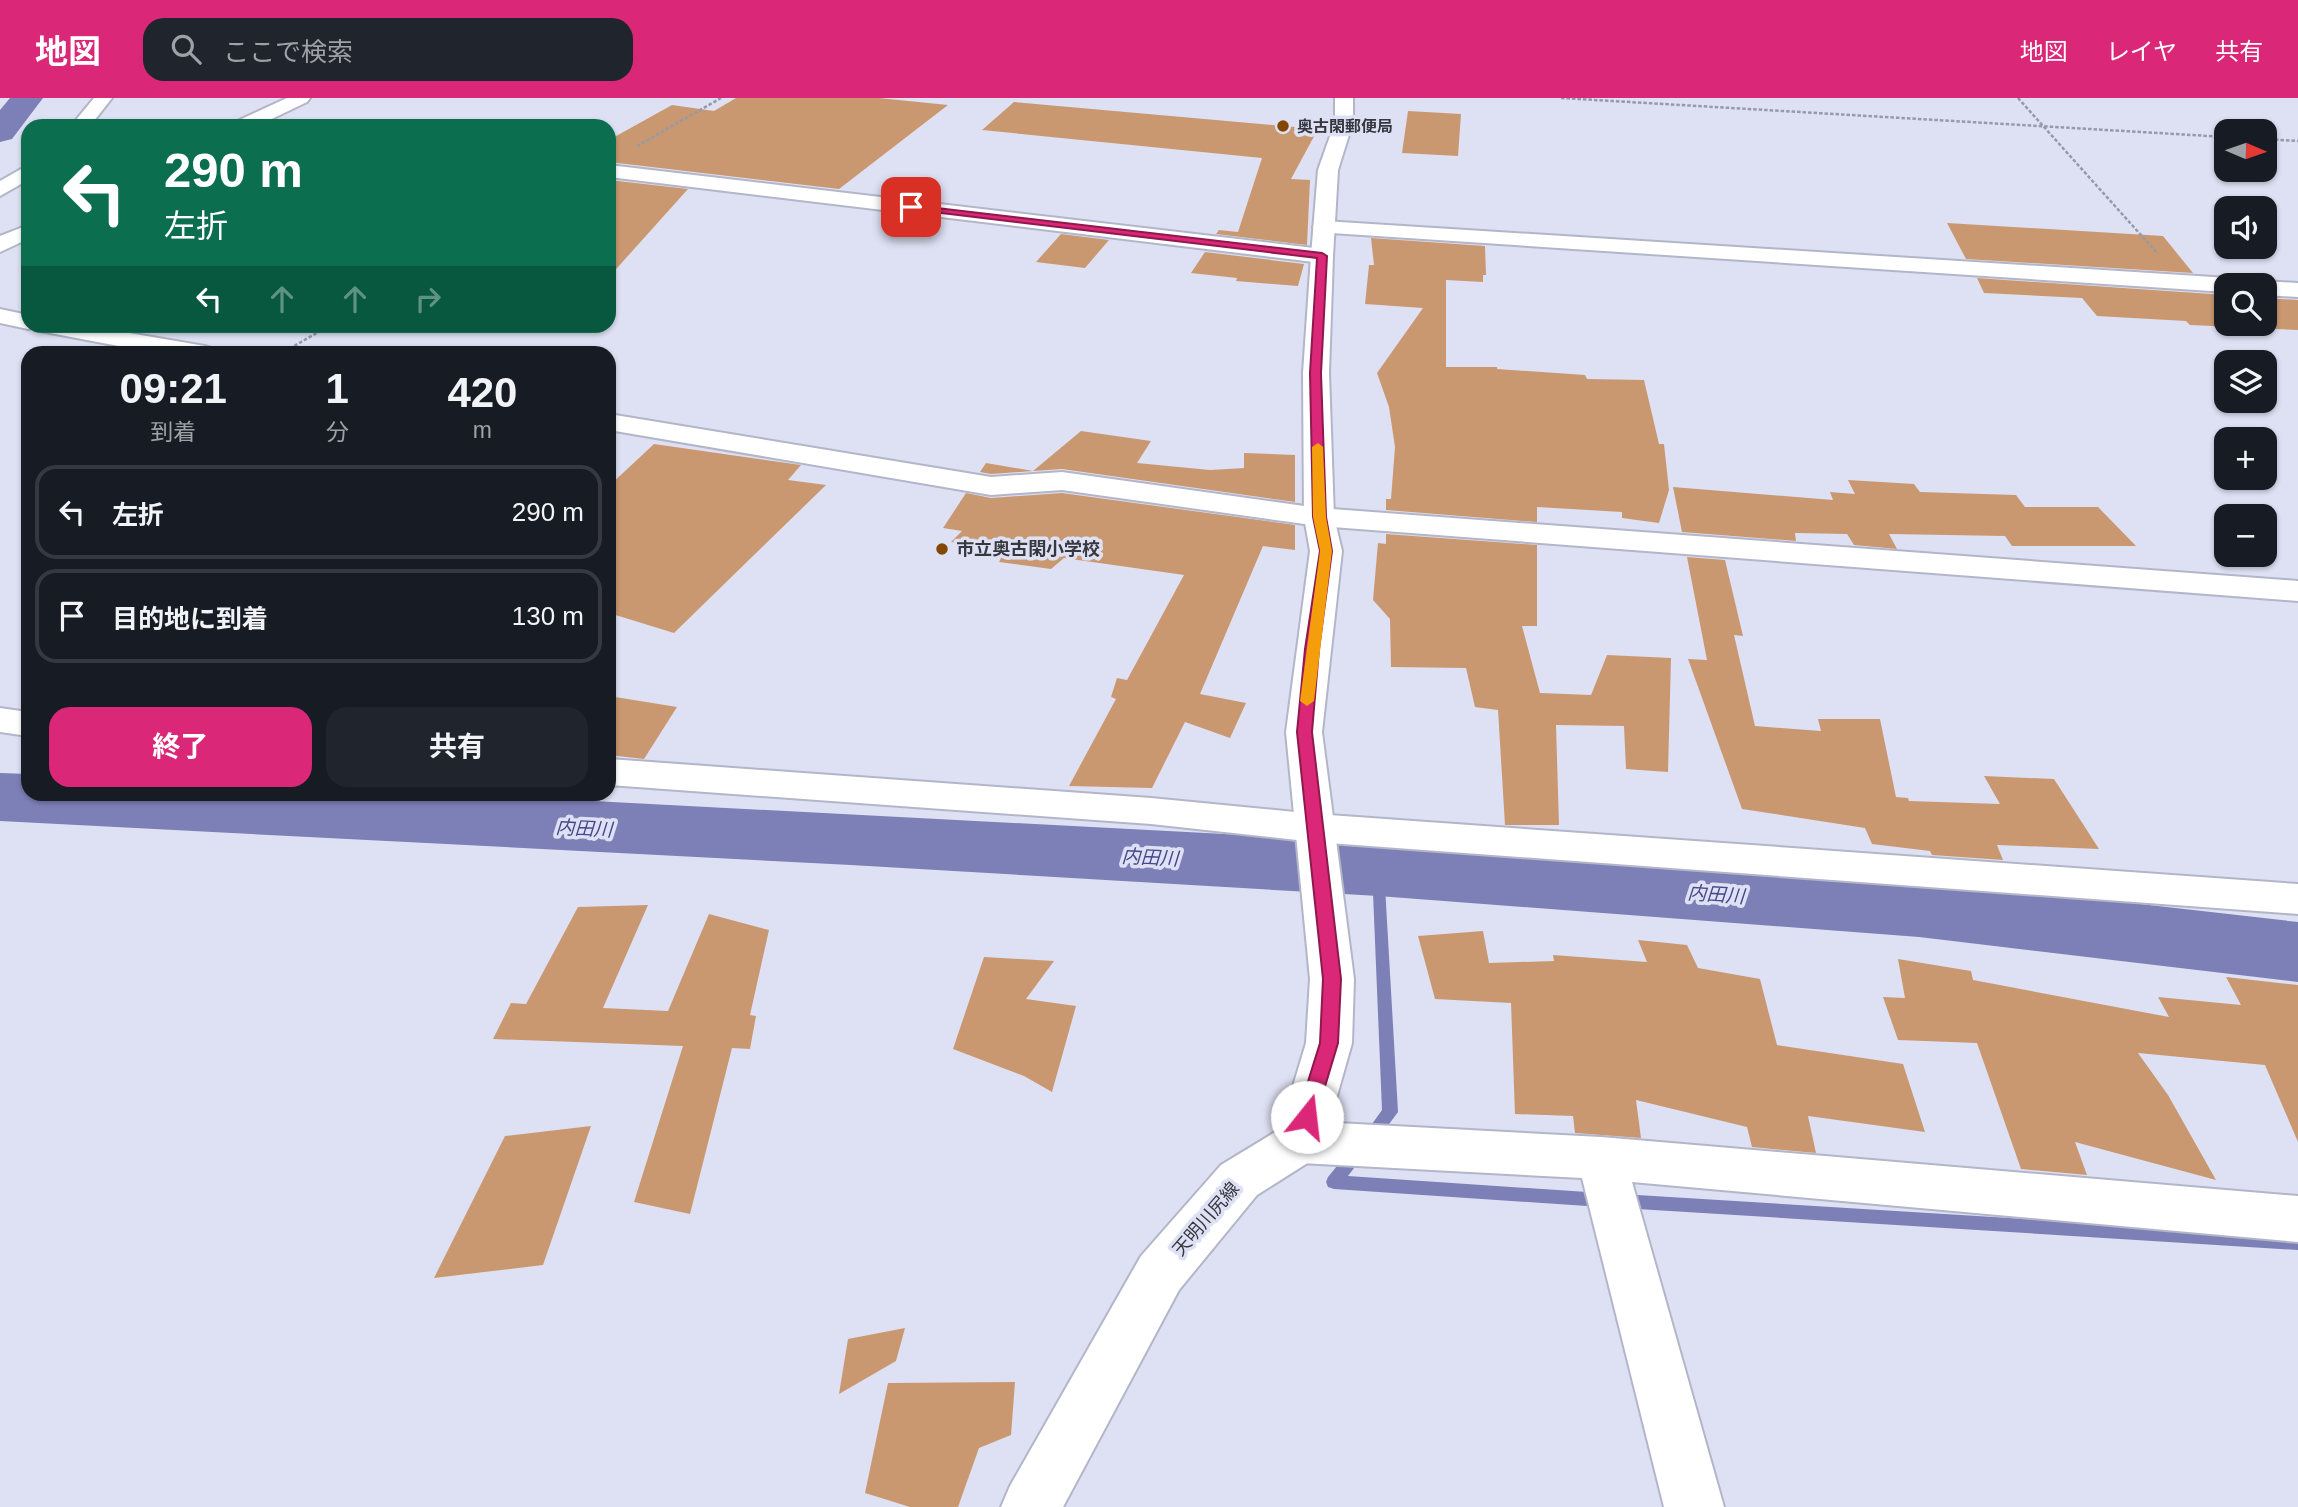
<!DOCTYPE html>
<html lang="ja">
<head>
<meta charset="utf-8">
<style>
  body { margin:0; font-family:Arial,"Noto Sans JP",sans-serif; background:#20242c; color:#f1f3f6; height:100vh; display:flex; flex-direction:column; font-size:26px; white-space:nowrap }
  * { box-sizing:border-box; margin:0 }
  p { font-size:23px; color:#9ea1a6 }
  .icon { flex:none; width:38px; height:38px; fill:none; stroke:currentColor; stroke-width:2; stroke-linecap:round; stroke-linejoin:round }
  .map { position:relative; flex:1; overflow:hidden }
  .drawer { position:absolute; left:21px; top:248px; width:595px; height:455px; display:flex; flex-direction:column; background:#171b24; border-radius:21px; box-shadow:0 2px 5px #0004 }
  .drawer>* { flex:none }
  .top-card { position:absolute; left:21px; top:21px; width:595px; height:214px; border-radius:21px; box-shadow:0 2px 5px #0004; background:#0b6e4f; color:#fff; overflow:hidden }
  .needle { width:46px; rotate:92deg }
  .buttons { position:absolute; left:2214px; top:21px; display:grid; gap:14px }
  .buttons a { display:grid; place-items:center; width:63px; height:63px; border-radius:14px; background:#171b24; box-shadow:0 2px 5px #0004; font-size:35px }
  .pin { position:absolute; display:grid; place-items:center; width:60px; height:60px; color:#fff; margin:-30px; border-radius:14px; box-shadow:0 4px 10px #0006 }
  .me { position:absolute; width:77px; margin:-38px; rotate:16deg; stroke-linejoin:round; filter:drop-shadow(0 0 5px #0008) }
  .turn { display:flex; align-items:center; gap:24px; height:147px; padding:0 28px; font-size:32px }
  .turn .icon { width:91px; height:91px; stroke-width:2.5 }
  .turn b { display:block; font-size:49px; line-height:60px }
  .lanes { display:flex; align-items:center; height:66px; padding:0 28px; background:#0003; justify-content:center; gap:35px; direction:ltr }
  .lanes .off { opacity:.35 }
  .eta { display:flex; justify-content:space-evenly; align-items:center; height:119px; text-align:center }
  .eta b { font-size:42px; font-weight:700; line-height:49px }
  .action { display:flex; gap:14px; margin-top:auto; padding:14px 28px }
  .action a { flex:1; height:80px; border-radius:21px; background:#db2777; color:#fff; font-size:28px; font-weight:700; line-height:80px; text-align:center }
  .action a+a { background:#20242c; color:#f1f3f6 }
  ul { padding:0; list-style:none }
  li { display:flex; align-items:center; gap:21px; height:94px; margin:0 14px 10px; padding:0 14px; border:4px solid #363941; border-radius:21px }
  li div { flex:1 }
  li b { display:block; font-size:26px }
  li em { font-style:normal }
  header { display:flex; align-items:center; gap:42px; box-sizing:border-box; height:98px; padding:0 35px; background:#db2777; color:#fff }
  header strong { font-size:33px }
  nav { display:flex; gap:38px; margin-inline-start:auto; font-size:24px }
  .search { width:490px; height:63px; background:#20242c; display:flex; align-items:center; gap:18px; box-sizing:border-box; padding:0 24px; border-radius:21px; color:#9ea1a6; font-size:26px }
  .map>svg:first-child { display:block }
</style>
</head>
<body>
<header>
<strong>地図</strong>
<div class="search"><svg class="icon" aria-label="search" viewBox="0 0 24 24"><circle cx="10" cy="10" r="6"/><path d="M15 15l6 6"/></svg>ここで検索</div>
<nav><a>地図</a><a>レイヤ</a><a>共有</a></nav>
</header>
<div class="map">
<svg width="2298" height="1409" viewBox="0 0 2298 1409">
  <rect width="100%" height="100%" fill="#dee1f4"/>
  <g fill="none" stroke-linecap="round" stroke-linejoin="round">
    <g fill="#7d80b6" fill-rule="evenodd">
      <polygon points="1378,766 1383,768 1384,771 1398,1014 1375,1045 1370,1047 1365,1045 1362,1040 1382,1012 1372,771 1373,768"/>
      <polygon points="1356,1050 1362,1052 1364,1057 1348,1078 1602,1095 1608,1097 1610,1102 1608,1107 1602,1109 1334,1091 1328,1089 1326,1084 1328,1079 1350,1052"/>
      <polygon points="1621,1096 2298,1138 2298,1152 1621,1110 1615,1108 1613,1103 1615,1098"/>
    </g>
    <g fill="#7d80b6" fill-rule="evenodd">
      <polygon points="10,0 43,0 12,41 0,44 0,12"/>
      <polygon points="0,675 28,676 28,696 458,696 1378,744 1919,781 2298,824 2298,884 1919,839 1378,798 851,767 0,723"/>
    </g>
  </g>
  <g fill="#ca9870">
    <polygon points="736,0 879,0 948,7 839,91 609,64 609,42 672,7 714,13"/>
    <polygon points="1014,4 1318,31 1291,81 1310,82 1307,147 1216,136 1219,132 1238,134 1262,60 982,32"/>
    <polygon points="1408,13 1461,16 1458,58 1402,55"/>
    <polygon points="609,82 688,91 609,179"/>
    <polygon points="1947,125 2163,138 2193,175 1966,161"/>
    <polygon points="1061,136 1109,142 1085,170 1036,164"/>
    <polygon points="1371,140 1485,148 1486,177 1483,177 1483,184 1446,182 1446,269 1497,269 1497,271 1585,277 1587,281 1644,282 1659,346 1664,346 1669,392 1659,425 1622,420 1622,414 1537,409 1537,424 1386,412 1386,401 1391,401 1395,349 1389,309 1377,275 1423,210 1365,206 1369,167 1374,167"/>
    <polygon points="1205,154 1304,166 1298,188 1236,183 1237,180 1191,175"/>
    <polygon points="1977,180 2226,197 2226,226 2264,226 2264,200 2298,202 2298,232 2190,227 2186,223 2097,218 2082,200 1984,195"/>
    <polygon points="1081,333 1151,343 1137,365 1210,372 1244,370 1244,355 1295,357 1295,404 1062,371 991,376 980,374 986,365 1033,373"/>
    <polygon points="654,346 801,367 788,382 826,387 674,535 609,515 609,388"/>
    <polygon points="1848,382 1914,386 1920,394 2016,397 2025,409 2098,409 2136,448 2012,448 2005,438 1889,436 1897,451 1854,447 1847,436 1795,435 1796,443 1682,434 1673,389 1833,402 1830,394 1855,396"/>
    <polygon points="966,395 991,400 1062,395 1295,427 1295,452 1263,448 1200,596 1246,605 1230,640 1185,624 1152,690 1069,688 1116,601 1111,599 1117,580 1127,582 1184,477 1064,460 1051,471 999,464 1006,450 951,444 962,433 943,430"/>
    <polygon points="1386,436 1537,447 1537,528 1522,528 1540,595 1591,597 1607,557 1671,560 1668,674 1626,671 1624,628 1556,627 1559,727 1505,727 1498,612 1475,609 1466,570 1391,569 1390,521 1373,502 1378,445 1386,446"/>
    <polygon points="1687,459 1725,462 1743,538 1734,537 1755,628 1821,633 1818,621 1880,621 1896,699 1908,700 1909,703 2000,706 1984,678 2054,681 2099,751 1997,747 2003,762 1932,757 1930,753 1872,746 1865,730 1742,711 1688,561 1707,562"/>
    <polygon points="609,598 677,609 644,661 609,657"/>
    <polygon points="648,807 603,910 668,913 709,816 769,832 750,917 756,918 750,951 732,950 690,1116 634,1104 683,948 493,941 511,905 526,906 578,809"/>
    <polygon points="1483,833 1489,865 1554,863 1553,857 1647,864 1638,842 1687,847 1698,870 1760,881 1777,947 1903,966 1925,1034 1808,1018 1816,1055 1752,1049 1747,1029 1636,1002 1641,1040 1575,1035 1573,1018 1515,1016 1511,905 1435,901 1418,838"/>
    <polygon points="984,859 1054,863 1026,901 1076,908 1052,994 1024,978 953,951"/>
    <polygon points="1898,861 1971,873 1973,882 2169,919 2158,899 2241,907 2226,879 2298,887 2298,1044 2265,967 2138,955 2168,997 2216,1082 2075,1044 2087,1077 2021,1071 1977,945 1898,942 1883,899 1905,900"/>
    <polygon points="591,1028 543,1167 434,1180 505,1038"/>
    <polygon points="905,1230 896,1263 839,1296 848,1241"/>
    <polygon points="1015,1284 1011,1337 979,1350 958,1409 910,1409 865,1395 888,1285"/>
  </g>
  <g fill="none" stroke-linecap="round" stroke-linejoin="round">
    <g stroke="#b3b5c8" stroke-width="4">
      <g id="minor">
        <polygon points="94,0 112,0 90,28 71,28"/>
        <polygon points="287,0 310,0 307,4 257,28 233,28 235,24"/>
        <polygon points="28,67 28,82 0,98 0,83"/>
        <polygon points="609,67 1322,151 1330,153 1333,158 1330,163 1322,165 609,79"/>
        <polygon points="1324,123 2229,180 2237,182 2241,187 2226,187 2226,194 1316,134 1313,129 1316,124"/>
        <polygon points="28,127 28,141 0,154 0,138"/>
        <polygon points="2264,183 2298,185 2298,199 2264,197 2264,187 2254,187"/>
        <polygon points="0,211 28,217 28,228 38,228 28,231 0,225"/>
        <polygon points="38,228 88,228 205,248 214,251 217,256 161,256 50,235 41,233"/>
        <polygon points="609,316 991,379 1062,374 1319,410 2298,483 2298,503 1319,428 1062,392 991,397 609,332"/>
        <polygon points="0,610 28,614 28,638 0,634"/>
        <polygon points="609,661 1151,700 1315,716 2298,786 2298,816 1315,744 1151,726 609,687"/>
        <polygon points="1300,1023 1601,1039 2298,1098 2298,1144 1632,1084 1724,1409 1664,1409 1582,1080 1300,1065 1283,1059 1276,1044 1283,1029"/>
      </g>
    </g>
    <g stroke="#b3b5c8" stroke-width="4">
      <polygon id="secondary" points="1335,0 1353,0 1353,24 1338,72 1333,158 1329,275 1334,419 1342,453 1322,634 1354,881 1352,945 1324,1044 1317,1059 1257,1097 1179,1192 1063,1409 1001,1409 1010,1388 1141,1158 1221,1067 1280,1031 1306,945 1310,881 1286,634 1310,453 1304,419 1303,275 1311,158 1318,72 1335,24"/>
    </g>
    <g stroke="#9799a7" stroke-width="2.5" stroke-dasharray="3.5 2" stroke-linecap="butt">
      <polyline points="1561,0 2226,39"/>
      <polyline points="2018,0 2158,156"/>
      <polyline points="2264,41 2298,43"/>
      <polyline points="637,48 721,0"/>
      <polyline points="280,256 329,228"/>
    </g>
    <use href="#minor" fill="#fff" fill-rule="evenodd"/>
    <use href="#secondary" fill="#fff" fill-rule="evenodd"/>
  </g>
  <polygon fill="#db2777" stroke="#8e194d" stroke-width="2" points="911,107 1322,155 1327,158 1321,275 1326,419 1332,453 1319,551 1312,634 1341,881 1338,945 1314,1025 1307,1028 1300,1025 1297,1019 1320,945 1323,881 1297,634 1305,551 1320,453 1313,419 1310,275 1317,160 908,111"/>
  <polygon fill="#f59e0b" points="1318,345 1323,349 1326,419 1332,453 1314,603 1307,608 1300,603 1320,453 1313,419 1312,349"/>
  <g fill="#844703" stroke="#dee1f4" stroke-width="2.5">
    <circle cx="1283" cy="28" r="7"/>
    <circle cx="942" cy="451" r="7"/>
  </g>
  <g text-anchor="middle" stroke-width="7" stroke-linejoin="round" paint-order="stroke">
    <g font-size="16" font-weight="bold" fill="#36373f" stroke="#dee1f4" text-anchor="start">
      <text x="1297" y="34">奥古閑郵便局</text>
    </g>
    <g font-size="18" font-weight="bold" fill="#36373f" stroke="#dee1f4" text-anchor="start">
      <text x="956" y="457">市立奥古閑小学校</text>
    </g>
    <g font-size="18" fill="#36373f" stroke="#dee1f4">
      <text transform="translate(1206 1121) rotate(-49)" y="6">天明川尻線</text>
    </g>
    <g font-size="19" font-style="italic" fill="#47478c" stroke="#dee1f4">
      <text transform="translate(584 730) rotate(3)" y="7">内田川</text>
      <text transform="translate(1150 759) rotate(3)" y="7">内田川</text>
      <text transform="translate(1716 796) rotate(4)" y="7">内田川</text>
    </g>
  </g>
</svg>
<div class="buttons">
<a><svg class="needle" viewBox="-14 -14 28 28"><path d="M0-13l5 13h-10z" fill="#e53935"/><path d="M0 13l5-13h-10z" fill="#9ea1a6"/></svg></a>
<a><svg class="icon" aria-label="sound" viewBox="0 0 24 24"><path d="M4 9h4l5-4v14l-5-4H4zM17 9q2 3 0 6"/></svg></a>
<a><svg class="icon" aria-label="search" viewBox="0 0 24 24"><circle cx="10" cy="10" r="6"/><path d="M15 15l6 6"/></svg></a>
<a><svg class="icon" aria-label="layers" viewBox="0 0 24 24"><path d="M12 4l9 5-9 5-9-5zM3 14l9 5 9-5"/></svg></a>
<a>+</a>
<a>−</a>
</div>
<div class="pin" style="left:911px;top:109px;background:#d93025"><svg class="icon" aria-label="arrive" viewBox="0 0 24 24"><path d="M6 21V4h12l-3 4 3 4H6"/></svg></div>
<svg class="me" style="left:1307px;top:1019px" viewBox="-20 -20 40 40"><circle r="19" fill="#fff"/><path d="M0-13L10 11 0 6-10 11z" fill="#db2777"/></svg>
<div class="top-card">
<div class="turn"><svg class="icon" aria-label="left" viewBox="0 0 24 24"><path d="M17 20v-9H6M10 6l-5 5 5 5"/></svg><div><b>290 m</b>左折</div></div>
<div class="lanes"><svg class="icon" aria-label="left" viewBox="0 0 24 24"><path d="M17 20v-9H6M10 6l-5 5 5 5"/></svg><svg class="icon off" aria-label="ahead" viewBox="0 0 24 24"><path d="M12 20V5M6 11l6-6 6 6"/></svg><svg class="icon off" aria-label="ahead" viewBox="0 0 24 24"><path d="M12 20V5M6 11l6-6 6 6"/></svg><svg class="icon off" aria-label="right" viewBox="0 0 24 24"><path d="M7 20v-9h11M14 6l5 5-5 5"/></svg></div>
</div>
<section class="drawer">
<div class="eta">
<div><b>09:21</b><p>到着</p></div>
<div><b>1</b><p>分</p></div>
<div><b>420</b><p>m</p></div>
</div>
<ul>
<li><svg class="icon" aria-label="left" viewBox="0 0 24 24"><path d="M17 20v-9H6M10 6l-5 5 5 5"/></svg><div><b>左折</b></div><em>290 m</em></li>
<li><svg class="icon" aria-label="arrive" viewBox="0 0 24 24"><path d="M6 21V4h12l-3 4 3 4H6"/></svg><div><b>目的地に到着</b></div><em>130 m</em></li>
</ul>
<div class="action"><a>終了</a><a>共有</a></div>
</section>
</div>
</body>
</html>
